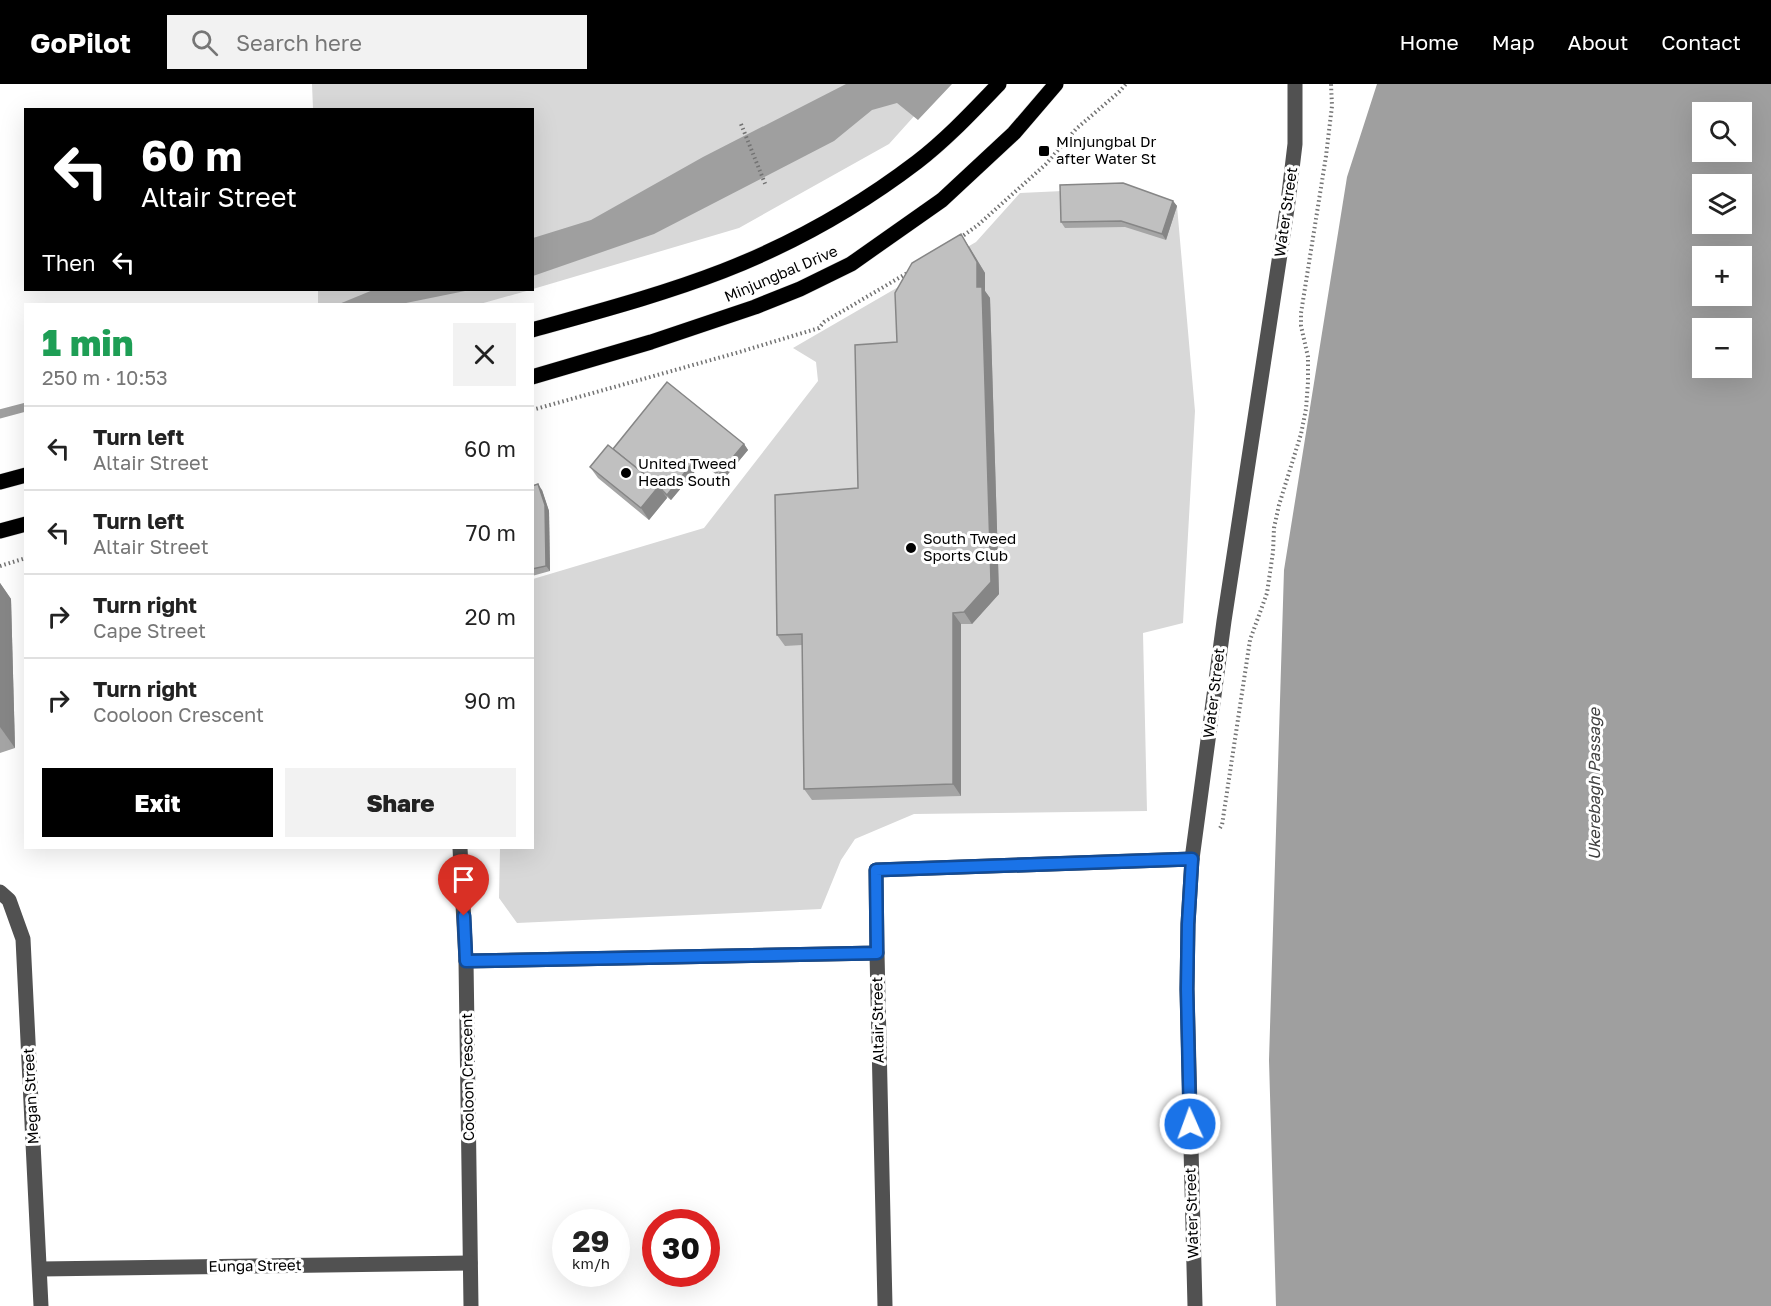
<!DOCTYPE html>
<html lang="en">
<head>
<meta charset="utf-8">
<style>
  body { margin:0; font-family:"Golos Text",sans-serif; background:#f2f2f2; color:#222; height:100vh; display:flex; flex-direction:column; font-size:22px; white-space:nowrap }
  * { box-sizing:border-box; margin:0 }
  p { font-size:20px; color:#767676 }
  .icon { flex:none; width:33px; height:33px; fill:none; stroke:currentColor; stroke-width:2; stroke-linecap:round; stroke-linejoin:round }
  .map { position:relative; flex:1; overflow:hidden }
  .drawer { position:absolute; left:24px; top:219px; width:510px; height:546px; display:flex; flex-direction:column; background:#fff; border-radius:0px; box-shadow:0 6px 24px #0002 }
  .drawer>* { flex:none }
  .banner { position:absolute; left:24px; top:24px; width:510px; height:183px; border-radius:0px; box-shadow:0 6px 24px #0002; background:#000; color:#fff; overflow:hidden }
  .tools { position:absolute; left:1692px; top:18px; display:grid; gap:12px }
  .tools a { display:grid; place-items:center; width:60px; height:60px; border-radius:0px; background:#fff; box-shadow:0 6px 24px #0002; font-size:30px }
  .speed { position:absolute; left:552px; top:1125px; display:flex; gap:12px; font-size:30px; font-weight:700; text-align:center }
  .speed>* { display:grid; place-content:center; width:78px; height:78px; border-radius:50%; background:#fff; box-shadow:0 6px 24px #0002; line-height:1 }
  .speed small { font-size:15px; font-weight:400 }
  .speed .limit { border:9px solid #d22; background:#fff; color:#111 }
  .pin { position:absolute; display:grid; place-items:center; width:51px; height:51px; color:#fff; margin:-62px -26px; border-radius:50% 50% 50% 0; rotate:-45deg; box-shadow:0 0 6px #0007 }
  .pin .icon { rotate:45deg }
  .me { position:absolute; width:66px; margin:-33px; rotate:358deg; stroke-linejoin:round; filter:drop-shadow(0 0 4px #0008) }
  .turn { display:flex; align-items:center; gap:21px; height:126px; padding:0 18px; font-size:27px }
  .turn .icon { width:78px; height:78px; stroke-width:2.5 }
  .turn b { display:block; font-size:42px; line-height:51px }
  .then { display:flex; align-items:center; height:57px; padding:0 18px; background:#0003; gap:12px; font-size:22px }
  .round { display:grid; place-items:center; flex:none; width:63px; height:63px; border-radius:0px; background:#f2f2f2 }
  .summary { display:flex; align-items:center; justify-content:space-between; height:102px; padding:0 18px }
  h1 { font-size:36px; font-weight:800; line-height:45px; color:#1e9e55 }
  .button { display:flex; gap:12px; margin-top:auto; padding:12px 18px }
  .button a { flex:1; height:69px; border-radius:0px; background:#000; color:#fff; font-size:24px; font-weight:800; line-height:69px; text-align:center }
  .button a+a { background:#f2f2f2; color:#222 }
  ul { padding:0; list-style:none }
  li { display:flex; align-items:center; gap:18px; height:84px; padding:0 18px; border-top:2px solid #e0e0e0 }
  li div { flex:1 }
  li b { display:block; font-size:22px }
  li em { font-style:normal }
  header { display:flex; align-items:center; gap:36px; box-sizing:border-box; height:84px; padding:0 30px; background:#000; color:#fff }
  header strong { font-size:28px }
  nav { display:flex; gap:33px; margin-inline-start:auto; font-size:21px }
  .search { width:420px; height:54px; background:#f2f2f2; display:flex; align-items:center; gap:15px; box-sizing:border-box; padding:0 21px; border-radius:0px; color:#767676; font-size:22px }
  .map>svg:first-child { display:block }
</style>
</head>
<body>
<header>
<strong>GoPilot</strong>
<div class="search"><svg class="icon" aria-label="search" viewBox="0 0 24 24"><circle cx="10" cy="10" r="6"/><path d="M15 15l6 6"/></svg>Search here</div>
<nav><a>Home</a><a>Map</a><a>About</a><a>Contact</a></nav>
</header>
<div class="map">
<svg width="1771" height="1222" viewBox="0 0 1771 1222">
  <rect width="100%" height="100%" fill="#fff"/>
  <g fill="#d8d8d8">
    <polygon points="312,0 943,0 889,60 739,144 533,205 532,26 313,25"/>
    <polygon points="1127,104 1177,122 1195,327 1183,539 1143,549 1147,727 914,730 855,755 841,776 821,825 517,839 499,814 500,764 532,764 533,495 704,444 818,297 816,278 793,264 976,158 1020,109"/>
    <polygon points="318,206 530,206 480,220 318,220"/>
  </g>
  <g fill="#9f9f9f" fill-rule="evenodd">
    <polygon points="846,0 952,0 918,36 897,19 872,26 834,57 654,150 533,192 533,154 591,136 703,73"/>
    <path d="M1377 0H1771V1222H1276L1269 976 1284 486 1347 93ZM1702 28H1742V68H1702ZM1702 100H1742V140H1702ZM1702 172H1742V212H1702ZM1702 244H1742V284H1702Z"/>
    <polygon points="373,206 470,206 401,220 339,220"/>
  </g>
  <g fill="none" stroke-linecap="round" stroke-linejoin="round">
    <polyline stroke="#9f9f9f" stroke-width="9" points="0,330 26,323"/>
    <g stroke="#dbdbdb" stroke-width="16">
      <g id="major">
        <path d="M532 246C596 228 661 211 723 187 792 160 858 123 917 78 947 55 973 27 999 0"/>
        <polyline points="532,293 651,258 755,223 800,205 851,180 942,116 1014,49 1056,0"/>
        <polyline points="0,398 26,391"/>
        <polyline points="0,447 26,440"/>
      </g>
    </g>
    <g stroke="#737373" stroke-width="4" stroke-dasharray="1.5 3" stroke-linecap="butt">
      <polyline points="741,40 766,102"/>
      <polyline points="960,154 978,141 1046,80 1076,45 1119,8 1126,0"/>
      <polyline points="532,326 736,269 819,244 824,238 909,188"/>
      <polyline points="0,482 26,474"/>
      <polyline points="1220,744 1222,741 1250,556 1267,509 1273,468 1274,444 1279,421 1301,350 1306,325 1308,298 1308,273 1301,242 1301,229 1326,72 1332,22 1331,0"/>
    </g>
    <g stroke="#515151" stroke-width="15">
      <polyline points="460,764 466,877 471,1222"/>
      <polyline points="0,808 9,816 23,855 41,1222"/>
      <polyline points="466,877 877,869"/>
      <polyline points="41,1185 470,1179"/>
      <polyline points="885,1222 877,869 876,786 1192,775"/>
      <polyline points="1195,1222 1187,905 1188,840 1192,775 1224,537 1288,118 1295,60 1295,0"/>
    </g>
    <use href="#major" stroke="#000" stroke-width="15"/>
  </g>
  <g fill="#a5a5a5">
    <polygon points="1173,117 1177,122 1166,156 1125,143 1065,144 1061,138"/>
    <polygon points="969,162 985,189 985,207 990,214 999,510 972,540 961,540 961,712 812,716 804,705 802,561 785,562 777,551 858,404 897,258"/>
    <polygon points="744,360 748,366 723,396 702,379 671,416 667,413 667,414 649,436 598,394 590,383 613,365"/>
    <polygon points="532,402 542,406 549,427 550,487 532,492"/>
    <polygon points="0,499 11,515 15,664 0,669"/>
  </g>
  <g fill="#868686">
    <polygon points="1173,117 1177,122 1166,156 1162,150"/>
    <polygon points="961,150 985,189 985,207 990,214 999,510 972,540 964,528 977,203"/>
    <polygon points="744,360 748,366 723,396 719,390"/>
    <polygon points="697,373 702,379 671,416 667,411"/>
    <polygon points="538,400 542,406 549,427 550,487 546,482"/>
    <polygon points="659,402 667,414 649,436 641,424"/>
    <polygon points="0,499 11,515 15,664 0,643"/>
    <polygon points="953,529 961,540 961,712 953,700"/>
  </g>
  <g fill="#c0c0c0" stroke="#868686" stroke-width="1.5">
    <polygon points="1123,99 1173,117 1162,150 1121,137 1061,138 1060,101"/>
    <polygon points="961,150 977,178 977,203 982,203 991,498 964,528 953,529 953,700 804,705 802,550 777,551 775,411 858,404 855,261 897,258 895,209 912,179"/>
    <polygon points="667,298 744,360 719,390 697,373 667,411 663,407 659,402 613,365"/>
    <polygon points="608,361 659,402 641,424 590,383"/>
    <polygon points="538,400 545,421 546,482 532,485 532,402"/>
  </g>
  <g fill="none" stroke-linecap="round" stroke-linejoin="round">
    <g stroke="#114b97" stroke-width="15">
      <polyline id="route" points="464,832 466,877 877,869 876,786 1192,775 1188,840 1187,905 1190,1040"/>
    </g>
    <use href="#route" stroke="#1a73e8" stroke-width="10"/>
  </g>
  <g fill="#000" stroke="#fff" stroke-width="2">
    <rect x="1038" y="61" width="12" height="12" rx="3"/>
    <circle cx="626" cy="389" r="6"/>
    <circle cx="911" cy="464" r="6"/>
  </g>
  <g text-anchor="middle" stroke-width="6" stroke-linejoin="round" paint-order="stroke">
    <g font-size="15" fill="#000" stroke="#fff" text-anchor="start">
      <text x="1056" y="63">Minjungbal Dr<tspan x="1056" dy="17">after Water St</tspan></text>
      <text x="638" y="385">United Tweed<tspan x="638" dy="17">Heads South</tspan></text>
      <text x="923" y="460">South Tweed<tspan x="923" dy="17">Sports Club</tspan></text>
    </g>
    <g font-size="15" fill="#000" stroke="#fff">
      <text transform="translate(1286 128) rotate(-82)" y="5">Water Street</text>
      <text transform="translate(781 190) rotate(-23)" y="5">Minjungbal Drive</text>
      <text transform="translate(1214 609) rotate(-83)" y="5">Water Street</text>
      <text transform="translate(878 936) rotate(-91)" y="5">Altair Street</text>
      <text transform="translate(468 993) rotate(-91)" y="5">Cooloon Crescent</text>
      <text transform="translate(31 1012) rotate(-93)" y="5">Megan Street</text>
      <text transform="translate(1192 1129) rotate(-92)" y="5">Water Street</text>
      <text transform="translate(255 1182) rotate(-1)" y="5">Eunga Street</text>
    </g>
    <g font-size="16" font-style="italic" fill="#404040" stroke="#fff">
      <text transform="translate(1594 700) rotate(-90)" y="6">Ukerebagh Passage</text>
    </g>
  </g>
</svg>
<div class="tools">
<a><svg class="icon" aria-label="search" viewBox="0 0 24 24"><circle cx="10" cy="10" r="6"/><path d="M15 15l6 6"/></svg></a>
<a><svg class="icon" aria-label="layers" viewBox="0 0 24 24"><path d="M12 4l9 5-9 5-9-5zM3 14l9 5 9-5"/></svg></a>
<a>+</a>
<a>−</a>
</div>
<div class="speed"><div>29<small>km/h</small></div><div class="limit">30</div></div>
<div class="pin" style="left:464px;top:832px;background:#d93025"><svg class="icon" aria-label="arrive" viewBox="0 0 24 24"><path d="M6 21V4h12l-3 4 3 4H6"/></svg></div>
<svg class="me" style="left:1190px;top:1040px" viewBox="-20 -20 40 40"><circle r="17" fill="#1a73e8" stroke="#fff" stroke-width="3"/><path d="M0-11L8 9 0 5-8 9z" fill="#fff"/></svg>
<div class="banner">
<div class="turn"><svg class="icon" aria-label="left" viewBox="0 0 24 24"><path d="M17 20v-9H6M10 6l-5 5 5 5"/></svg><div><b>60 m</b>Altair Street</div></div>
<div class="then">Then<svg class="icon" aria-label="left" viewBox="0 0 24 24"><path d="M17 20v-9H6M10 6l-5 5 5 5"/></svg></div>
</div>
<section class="drawer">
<div class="summary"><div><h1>1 min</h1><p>250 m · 10:53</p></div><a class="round"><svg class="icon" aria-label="close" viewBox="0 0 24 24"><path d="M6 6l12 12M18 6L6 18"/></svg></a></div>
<ul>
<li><svg class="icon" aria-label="left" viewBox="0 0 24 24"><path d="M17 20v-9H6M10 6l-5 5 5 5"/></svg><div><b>Turn left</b><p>Altair Street</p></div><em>60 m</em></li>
<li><svg class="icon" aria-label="left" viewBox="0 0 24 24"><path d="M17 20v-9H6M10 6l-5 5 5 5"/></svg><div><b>Turn left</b><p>Altair Street</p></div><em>70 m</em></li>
<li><svg class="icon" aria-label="right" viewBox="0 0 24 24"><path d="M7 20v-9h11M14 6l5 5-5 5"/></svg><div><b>Turn right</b><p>Cape Street</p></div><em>20 m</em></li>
<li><svg class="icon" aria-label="right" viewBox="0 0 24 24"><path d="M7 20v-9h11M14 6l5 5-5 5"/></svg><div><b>Turn right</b><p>Cooloon Crescent</p></div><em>90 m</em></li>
</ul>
<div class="button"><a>Exit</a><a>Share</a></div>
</section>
</div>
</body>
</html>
